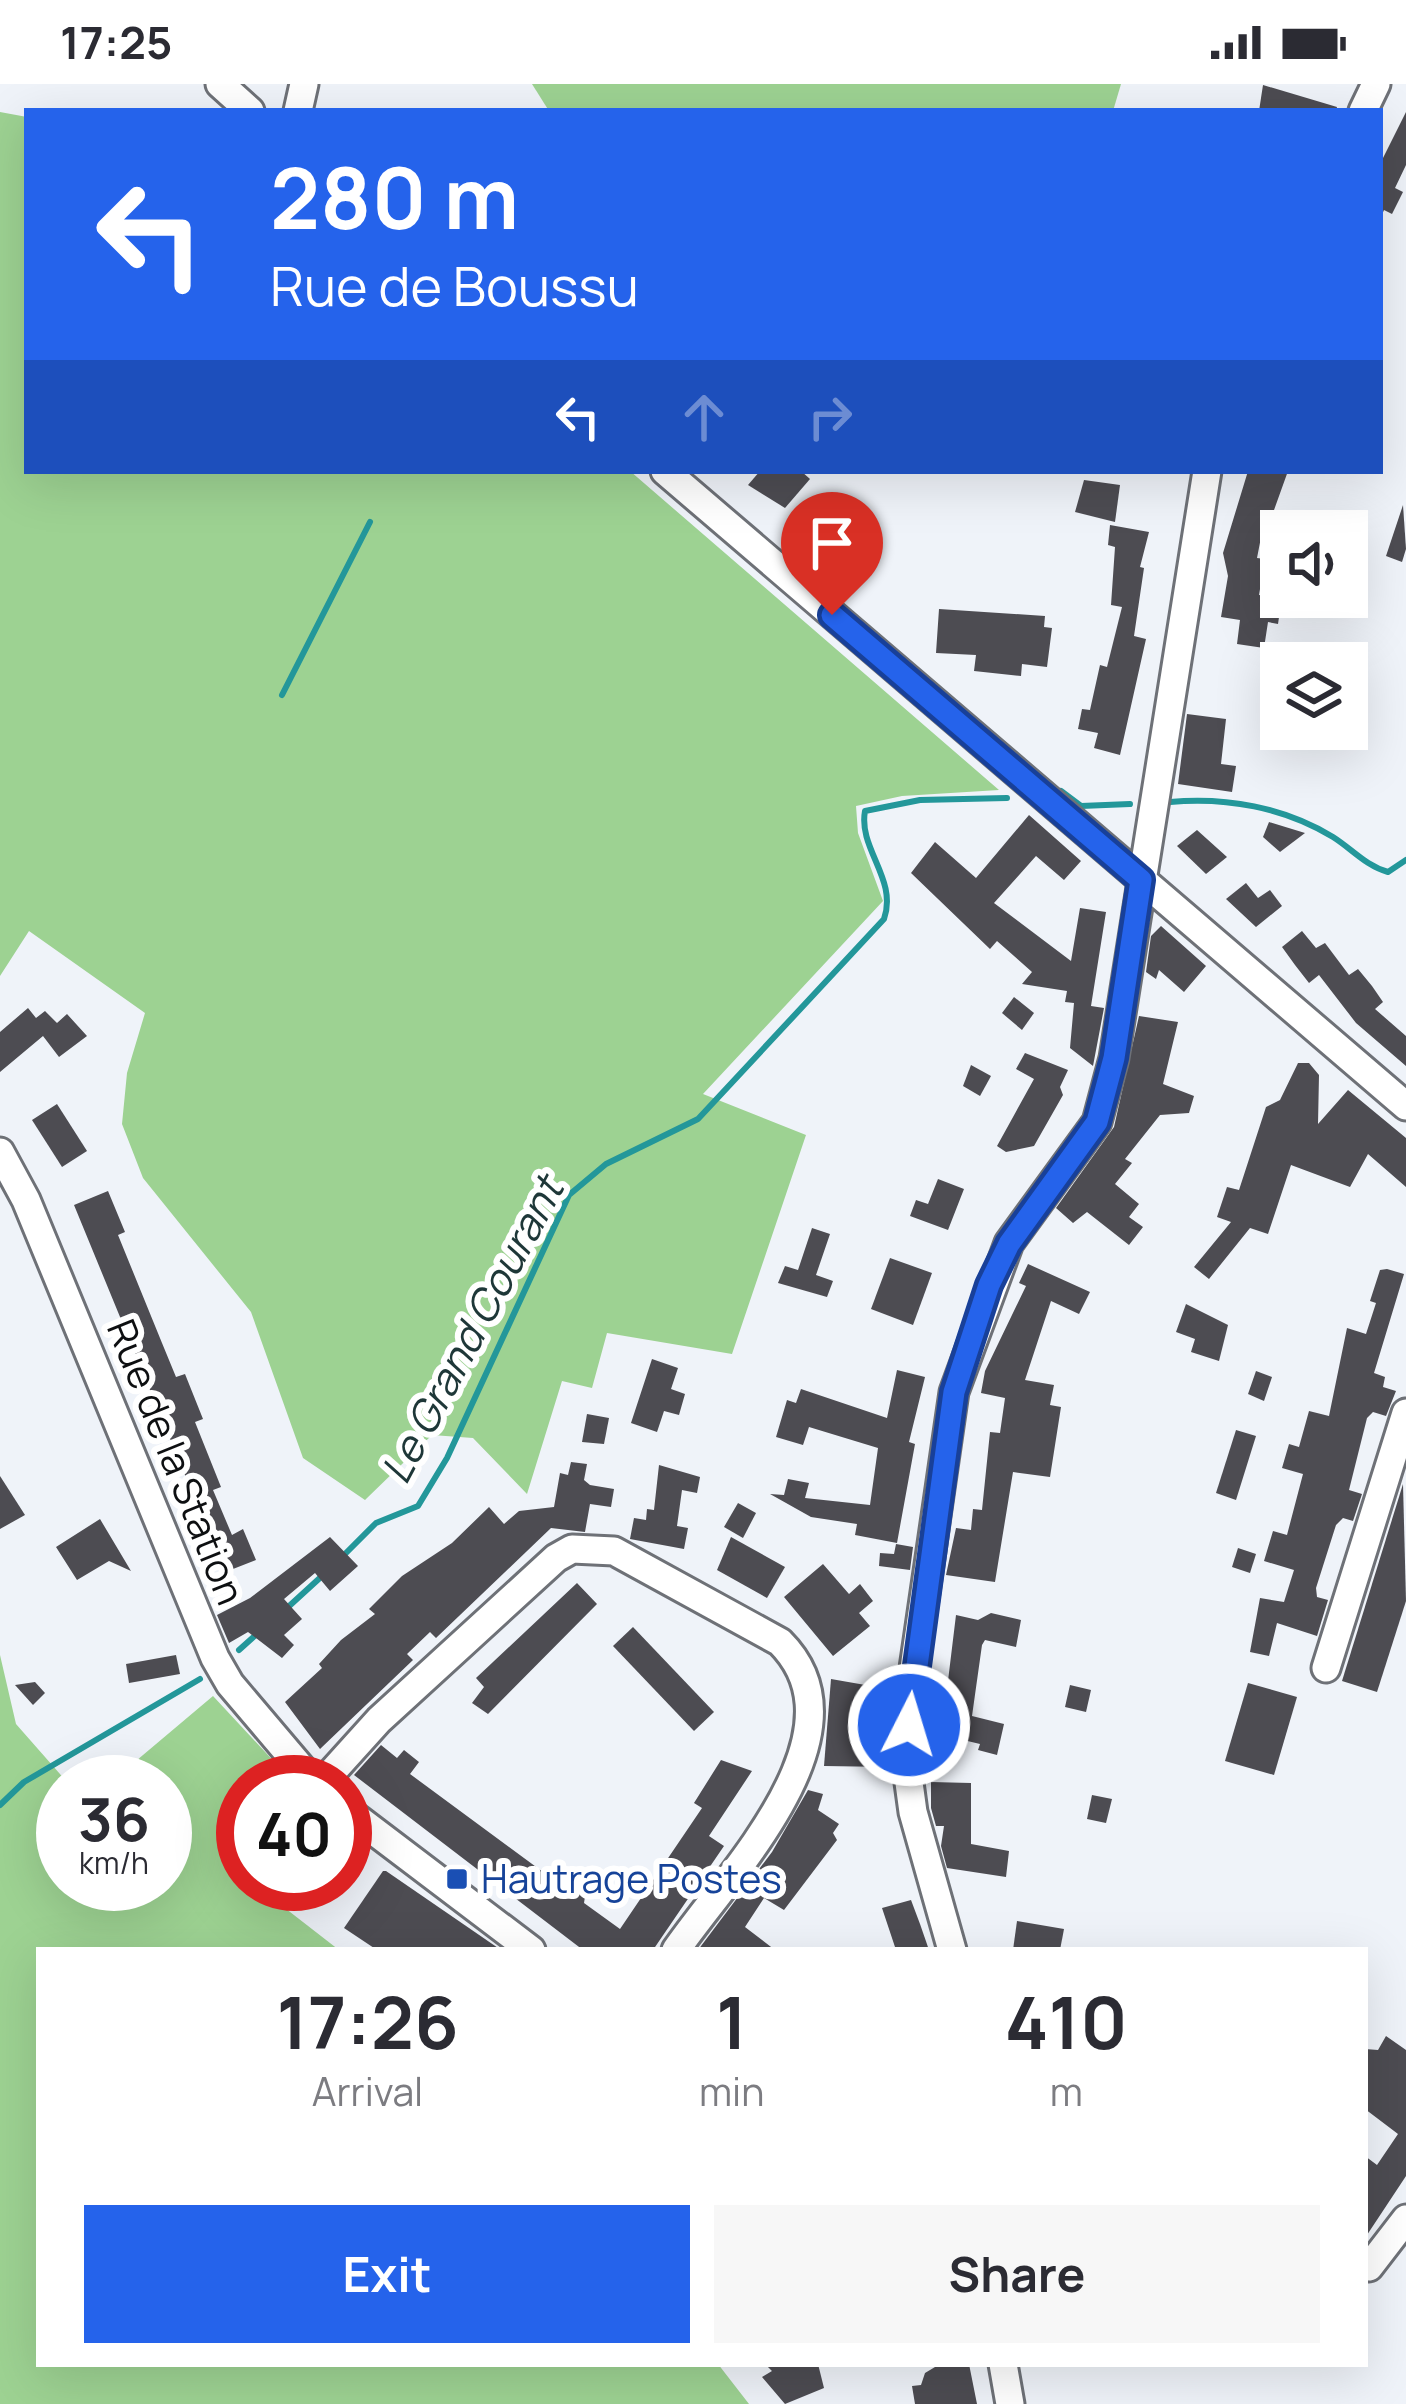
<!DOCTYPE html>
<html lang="en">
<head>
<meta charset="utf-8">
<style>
  body { margin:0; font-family:Manrope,sans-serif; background:#f7f7f7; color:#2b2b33; height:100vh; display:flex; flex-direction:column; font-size:45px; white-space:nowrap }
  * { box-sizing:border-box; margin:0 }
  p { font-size:39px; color:#7c7c81 }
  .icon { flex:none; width:66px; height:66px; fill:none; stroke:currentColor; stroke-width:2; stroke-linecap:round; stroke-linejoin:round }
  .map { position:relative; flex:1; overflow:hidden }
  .side { position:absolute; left:36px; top:1863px; width:1332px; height:420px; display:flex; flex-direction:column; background:#fff; border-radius:0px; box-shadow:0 12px 48px #0002 }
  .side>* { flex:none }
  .top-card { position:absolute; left:24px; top:24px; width:1359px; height:366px; border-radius:0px; box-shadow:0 12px 48px #0002; background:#2563eb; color:#fff; overflow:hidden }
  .controls { position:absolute; left:1260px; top:426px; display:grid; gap:24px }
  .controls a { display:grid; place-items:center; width:108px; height:108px; border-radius:0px; background:#fff; box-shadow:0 12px 48px #0002; font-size:60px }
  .speed { position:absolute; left:36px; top:1671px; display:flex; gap:24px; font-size:60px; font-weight:700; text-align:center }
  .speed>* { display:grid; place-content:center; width:156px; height:156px; border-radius:50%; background:#fff; box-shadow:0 12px 48px #0002; line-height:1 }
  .speed small { font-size:30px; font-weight:400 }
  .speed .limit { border:18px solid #d22; background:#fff; color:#111 }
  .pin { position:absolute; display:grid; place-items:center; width:102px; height:102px; color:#fff; margin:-123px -51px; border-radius:50% 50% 50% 0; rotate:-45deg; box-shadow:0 0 12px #0007 }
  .pin .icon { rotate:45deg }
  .me { position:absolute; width:132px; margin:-66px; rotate:5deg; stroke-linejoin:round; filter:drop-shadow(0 0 9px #0008) }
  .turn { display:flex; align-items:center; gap:42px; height:252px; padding:0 48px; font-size:54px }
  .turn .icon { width:156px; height:156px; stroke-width:2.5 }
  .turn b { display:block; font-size:84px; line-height:102px }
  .lanes { display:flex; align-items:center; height:114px; padding:0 48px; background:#0003; justify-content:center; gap:60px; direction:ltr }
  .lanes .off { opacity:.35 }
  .eta { display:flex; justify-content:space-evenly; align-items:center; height:204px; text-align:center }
  .eta b { font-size:72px; font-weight:700; line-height:84px }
  .primary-button { display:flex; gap:24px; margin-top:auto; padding:24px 48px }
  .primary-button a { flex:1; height:138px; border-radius:0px; background:#2563eb; color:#fff; font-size:48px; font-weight:700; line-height:138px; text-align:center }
  .primary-button a+a { background:#f7f7f7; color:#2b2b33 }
  .status { display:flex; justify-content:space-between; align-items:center; height:84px; padding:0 60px; background:#fff; direction:ltr }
  .status svg { height:33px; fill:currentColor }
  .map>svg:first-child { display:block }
</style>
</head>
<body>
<div class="status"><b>17:25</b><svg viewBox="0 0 49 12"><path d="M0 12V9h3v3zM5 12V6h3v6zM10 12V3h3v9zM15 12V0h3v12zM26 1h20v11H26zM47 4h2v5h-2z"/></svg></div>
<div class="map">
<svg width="1406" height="2320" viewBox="0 0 1406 2320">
  <rect width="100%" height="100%" fill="#eff3f9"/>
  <g fill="#9dd292">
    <polygon points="532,0 1121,0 1113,27 549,27"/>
    <polygon points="0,28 27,33 27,387 630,387 999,706 902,712 856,722 858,749 883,817 703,1010 806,1051 732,1270 607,1249 592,1304 562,1297 527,1410 473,1354 432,1351 365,1416 303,1374 251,1228 143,1094 122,1040 127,989 145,929 29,847 0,892"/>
    <polygon points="0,1571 16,1640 67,1698 63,1698 63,1800 165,1800 165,1698 111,1698 213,1612 293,1698 243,1698 243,1779 237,1787 243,1800 254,1800 339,1866 39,1866 39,2280 718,2280 749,2320 0,2320"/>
  </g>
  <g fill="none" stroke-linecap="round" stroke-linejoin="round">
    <g stroke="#23979a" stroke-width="6">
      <polyline points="282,611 370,438"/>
      <polyline points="1061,707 1081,722 1130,720"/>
      <path d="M1170 718C1226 713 1284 723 1333 753 1352 765 1366 782 1388 788L1406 776"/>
      <path d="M340 1475 376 1439 418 1422 447 1374 569 1111 606 1080 698 1035 884 835C898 795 858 765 865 727L920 716 1007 714"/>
      <polyline points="287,1524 322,1492"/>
      <polyline points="239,1566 259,1548"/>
      <polyline points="0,1721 24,1698 200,1595"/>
    </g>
  </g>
  <g fill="#4d4c52">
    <polygon points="1263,1 1337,23 1336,27 1259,27"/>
    <polygon points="1406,28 1406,81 1395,104 1403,108 1392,130 1384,126 1380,135 1380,80"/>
    <polygon points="760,387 801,387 810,395 785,424 748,401"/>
    <polygon points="1248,387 1288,387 1269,440 1264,438 1257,474 1265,475 1259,511 1282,513 1278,540 1268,538 1264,564 1237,560 1240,536 1221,533 1228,492 1223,469"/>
    <polygon points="1084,396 1120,401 1115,438 1075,428"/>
    <polygon points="1403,421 1406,465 1402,478 1386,472"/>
    <polygon points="829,425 853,446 861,437 877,452 851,483 810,447"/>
    <polygon points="1110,441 1149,448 1140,483 1144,484 1134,552 1146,555 1120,671 1094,664 1098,649 1078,645 1082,625 1090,626 1100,581 1107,583 1122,523 1111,521 1115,463 1108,461"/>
    <polygon points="939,525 1045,532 1044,543 1052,544 1047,583 1022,580 1021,592 974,587 976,571 936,569"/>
    <polygon points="1187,630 1226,635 1221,680 1236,682 1232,708 1178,700"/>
    <polygon points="1029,731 1081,777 1064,796 1036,772 994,819 1071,877 1080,824 1106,828 1091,922 1104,924 1093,982 1070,964 1074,919 1065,918 1067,907 1022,900 1032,888 997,857 990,865 911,789 935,758 976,794"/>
    <polygon points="1269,738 1305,749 1280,768 1263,753"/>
    <polygon points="1197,746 1227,773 1206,790 1177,762"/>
    <polygon points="1246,799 1258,814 1270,806 1282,822 1256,843 1226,815"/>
    <polygon points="1161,842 1206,882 1184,908 1159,886 1156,895 1146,888 1151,852"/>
    <polygon points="1302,847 1316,864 1325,859 1349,891 1358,885 1372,902 1383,918 1375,925 1406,952 1406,982 1356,939 1319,891 1309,899 1295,881 1282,863"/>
    <polygon points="1014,913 1034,929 1022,946 1002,929"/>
    <polygon points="28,924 36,934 45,927 57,939 67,930 87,952 59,973 43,952 0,988 0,948"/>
    <polygon points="1139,932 1178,938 1163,1000 1194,1012 1189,1029 1160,1031 1125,1075 1132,1079 1115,1100 1139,1120 1129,1133 1143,1143 1129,1161 1087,1128 1073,1139 1056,1124 1114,1043"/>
    <polygon points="1025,969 1068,986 1060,1003 1063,1011 1034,1062 1006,1068 997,1062 1034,995 1016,985"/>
    <polygon points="1298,979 1309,979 1319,991 1318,1040 1348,1006 1406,1054 1406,1103 1368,1070 1350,1103 1291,1081 1268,1150 1250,1144 1209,1195 1194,1183 1231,1138 1217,1133 1227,1103 1239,1106 1266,1023 1280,1016"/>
    <polygon points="971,981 991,992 980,1012 963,1002"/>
    <polygon points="57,1020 87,1067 62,1083 32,1036"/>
    <polygon points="938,1095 964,1105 948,1146 910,1132 916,1116 928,1120"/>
    <polygon points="108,1107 125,1148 118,1151 162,1259 176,1293 185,1290 203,1335 195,1338 221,1403 213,1406 232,1451 243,1445 256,1476 233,1485 229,1476 213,1482 186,1416 194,1413 74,1121"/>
    <polygon points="812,1144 830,1150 816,1191 833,1197 827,1213 778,1199 785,1182 798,1186"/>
    <polygon points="890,1174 932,1189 913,1241 871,1225"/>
    <polygon points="1028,1180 1090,1208 1079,1230 1051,1217 1025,1296 1054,1301 1050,1321 1061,1323 1050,1393 1013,1388 995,1498 946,1491 956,1444 971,1446 973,1425 982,1426 990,1348 1000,1349 1005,1314 981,1309 985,1287 1026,1202 1019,1199"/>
    <polygon points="1387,1185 1404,1190 1374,1289 1385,1293 1383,1303 1396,1307 1386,1332 1373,1328 1367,1334 1349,1406 1362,1410 1353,1437 1343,1434 1336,1441 1316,1504 1317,1513 1328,1516 1317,1552 1277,1539 1269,1572 1250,1568 1260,1514 1284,1518 1294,1486 1264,1477 1273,1447 1287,1451 1303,1390 1282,1384 1289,1360 1299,1363 1309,1327 1329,1332 1347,1244 1366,1250 1376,1219 1370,1217 1380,1186"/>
    <polygon points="1186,1220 1228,1241 1219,1277 1191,1268 1195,1255 1176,1248"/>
    <polygon points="652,1275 678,1284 671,1305 685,1310 679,1331 664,1327 657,1348 631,1339"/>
    <polygon points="897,1286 925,1293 909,1358 915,1360 897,1459 855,1451 857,1440 811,1433 770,1410 784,1411 788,1395 809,1399 805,1414 870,1421 878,1364 809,1343 803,1361 776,1353 787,1316 796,1319 801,1305 887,1334"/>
    <polygon points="1256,1287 1272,1293 1264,1317 1248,1310"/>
    <polygon points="587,1330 609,1334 604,1360 582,1358"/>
    <polygon points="1236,1346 1256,1352 1236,1416 1216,1409"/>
    <polygon points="571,1378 587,1380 584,1396 590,1401 614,1405 611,1423 590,1420 585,1448 551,1444 436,1554 430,1548 407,1570 413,1576 320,1665 285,1618 322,1584 319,1580 341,1556 375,1530 369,1525 402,1492 452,1459 489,1423 504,1440 519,1427 554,1423 560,1389 568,1391"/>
    <polygon points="659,1381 700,1393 697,1409 682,1406 677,1442 688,1444 684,1465 630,1455 634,1434 646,1436 647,1425 654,1426"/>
    <polygon points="0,1392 25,1431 0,1445"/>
    <polygon points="1403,1400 1406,1517 1377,1608 1342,1597"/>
    <polygon points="738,1419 756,1429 743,1454 724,1443"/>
    <polygon points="100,1435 131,1487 109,1477 77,1496 56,1463"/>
    <polygon points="330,1453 358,1482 330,1507 315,1489 284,1515 302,1535 284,1551 294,1561 282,1574 248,1548 229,1559 217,1531 250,1514"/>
    <polygon points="731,1453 785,1483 767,1514 717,1486"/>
    <polygon points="896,1460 913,1463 910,1486 879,1482 880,1469 894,1470"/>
    <polygon points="1238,1464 1256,1470 1250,1489 1232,1483"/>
    <polygon points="823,1480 849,1510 860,1500 873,1517 859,1529 870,1542 833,1572 784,1513"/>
    <polygon points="577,1499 597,1520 488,1630 472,1619 484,1603 476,1594"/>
    <polygon points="991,1529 1021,1536 1016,1563 985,1556 982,1561 972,1632 1004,1640 997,1671 978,1666 980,1660 930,1648 941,1604 947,1605 956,1531 978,1536"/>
    <polygon points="633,1543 714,1628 694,1647 613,1562"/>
    <polygon points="176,1571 180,1590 129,1599 126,1580"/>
    <polygon points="831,1595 894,1606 889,1683 824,1682"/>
    <polygon points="35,1598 45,1609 33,1621 15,1601"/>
    <polygon points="1248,1599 1297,1613 1274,1691 1225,1677"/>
    <polygon points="1070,1601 1091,1606 1086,1628 1065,1623"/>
    <polygon points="381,1661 397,1674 404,1666 419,1678 410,1690 562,1802 569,1793 586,1806 584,1819 620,1845 702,1724 694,1719 721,1676 752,1687 709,1752 724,1762 653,1866 583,1866 354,1691"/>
    <polygon points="931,1698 971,1699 971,1760 1009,1767 1006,1793 947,1784 941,1762 944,1742 936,1742 931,1724"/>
    <polygon points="808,1706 823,1710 818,1726 839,1740 833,1749 837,1756 784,1826 764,1814 745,1843 775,1866 698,1866 772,1768"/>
    <polygon points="1092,1711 1112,1715 1106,1739 1087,1735"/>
    <polygon points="383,1787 386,1787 501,1866 377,1866 344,1844"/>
    <polygon points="911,1816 920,1840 929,1866 896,1866 882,1824"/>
    <polygon points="1017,1837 1064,1845 1060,1866 1013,1866"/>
    <polygon points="1386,1952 1406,1966 1406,2092 1365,2154 1365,2072 1377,2081 1398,2050 1365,2025 1365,1965 1378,1966"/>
    <polygon points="765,2280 818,2280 824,2304 785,2320 762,2293 772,2287"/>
    <polygon points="940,2280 969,2280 977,2320 915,2320 912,2302 921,2301 925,2289"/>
  </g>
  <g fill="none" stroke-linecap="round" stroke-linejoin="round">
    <g stroke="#6e7177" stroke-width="33">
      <g id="minor">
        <polyline points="220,0 250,27"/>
        <polyline points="298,27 304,0"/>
        <polyline points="1363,27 1376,0"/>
        <polyline points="665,387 1406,1022"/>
        <polyline points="0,1068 26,1116 215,1574 230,1600 313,1698"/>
        <polyline points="1326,1584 1406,1329"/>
        <path d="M323 1698 379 1636 556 1474 572 1465 614 1467 780 1558C870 1648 730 1788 676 1866"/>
        <polyline points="345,1725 531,1866"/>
        <polyline points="952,1866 913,1728 907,1684 912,1598 954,1308 1009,1159 1097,1038 1114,974 1207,387"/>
        <polyline points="1369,2183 1406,2135"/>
        <polyline points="1003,2280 1010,2320"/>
      </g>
    </g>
    <use href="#minor" stroke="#fff" stroke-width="27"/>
  </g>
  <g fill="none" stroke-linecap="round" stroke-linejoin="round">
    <g stroke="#184099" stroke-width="30">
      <polyline id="route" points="832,531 1141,796 1114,974 1097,1038 1009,1160 989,1201 954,1308 909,1641"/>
    </g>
    <use href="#route" stroke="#2563eb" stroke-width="21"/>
  </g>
  <rect fill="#1a4fb4" stroke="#fff" stroke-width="4.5" x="445" y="1783" width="24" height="24" rx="6"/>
  <g text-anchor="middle" stroke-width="12" stroke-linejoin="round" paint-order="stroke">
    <g font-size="39" fill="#0d0f11" stroke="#fff">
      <text transform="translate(176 1378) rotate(68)" y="14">Rue de la Station</text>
    </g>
    <g font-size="39" fill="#164399" stroke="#fff" text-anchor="start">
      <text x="481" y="1809">Hautrage Postes</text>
    </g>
    <g font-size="42" font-style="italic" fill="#1e3738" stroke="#fff">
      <text transform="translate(472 1246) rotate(-62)" y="15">Le Grand Courant</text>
    </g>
  </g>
</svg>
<div class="controls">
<a><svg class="icon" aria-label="sound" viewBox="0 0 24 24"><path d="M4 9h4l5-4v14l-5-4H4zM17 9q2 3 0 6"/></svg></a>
<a><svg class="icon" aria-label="layers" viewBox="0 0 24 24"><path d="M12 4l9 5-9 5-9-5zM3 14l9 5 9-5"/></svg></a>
</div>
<div class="speed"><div>36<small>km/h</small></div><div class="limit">40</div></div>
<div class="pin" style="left:832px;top:531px;background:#d93025"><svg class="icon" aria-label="arrive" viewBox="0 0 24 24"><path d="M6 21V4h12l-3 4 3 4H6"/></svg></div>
<svg class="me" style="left:909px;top:1641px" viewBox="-20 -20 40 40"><circle r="17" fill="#2563eb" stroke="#fff" stroke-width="3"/><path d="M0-11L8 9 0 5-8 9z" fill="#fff"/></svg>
<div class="top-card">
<div class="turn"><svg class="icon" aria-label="left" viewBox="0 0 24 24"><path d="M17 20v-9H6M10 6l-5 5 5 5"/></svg><div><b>280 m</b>Rue de Boussu</div></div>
<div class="lanes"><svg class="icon" aria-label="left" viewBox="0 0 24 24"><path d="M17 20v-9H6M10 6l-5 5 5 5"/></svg><svg class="icon off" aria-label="ahead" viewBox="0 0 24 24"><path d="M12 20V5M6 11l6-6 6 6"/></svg><svg class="icon off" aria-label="right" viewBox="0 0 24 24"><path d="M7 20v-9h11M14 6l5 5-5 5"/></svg></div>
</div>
<section class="side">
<div class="eta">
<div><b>17:26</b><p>Arrival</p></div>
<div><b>1</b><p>min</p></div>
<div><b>410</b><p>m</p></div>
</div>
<div class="primary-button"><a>Exit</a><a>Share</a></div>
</section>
</div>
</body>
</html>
